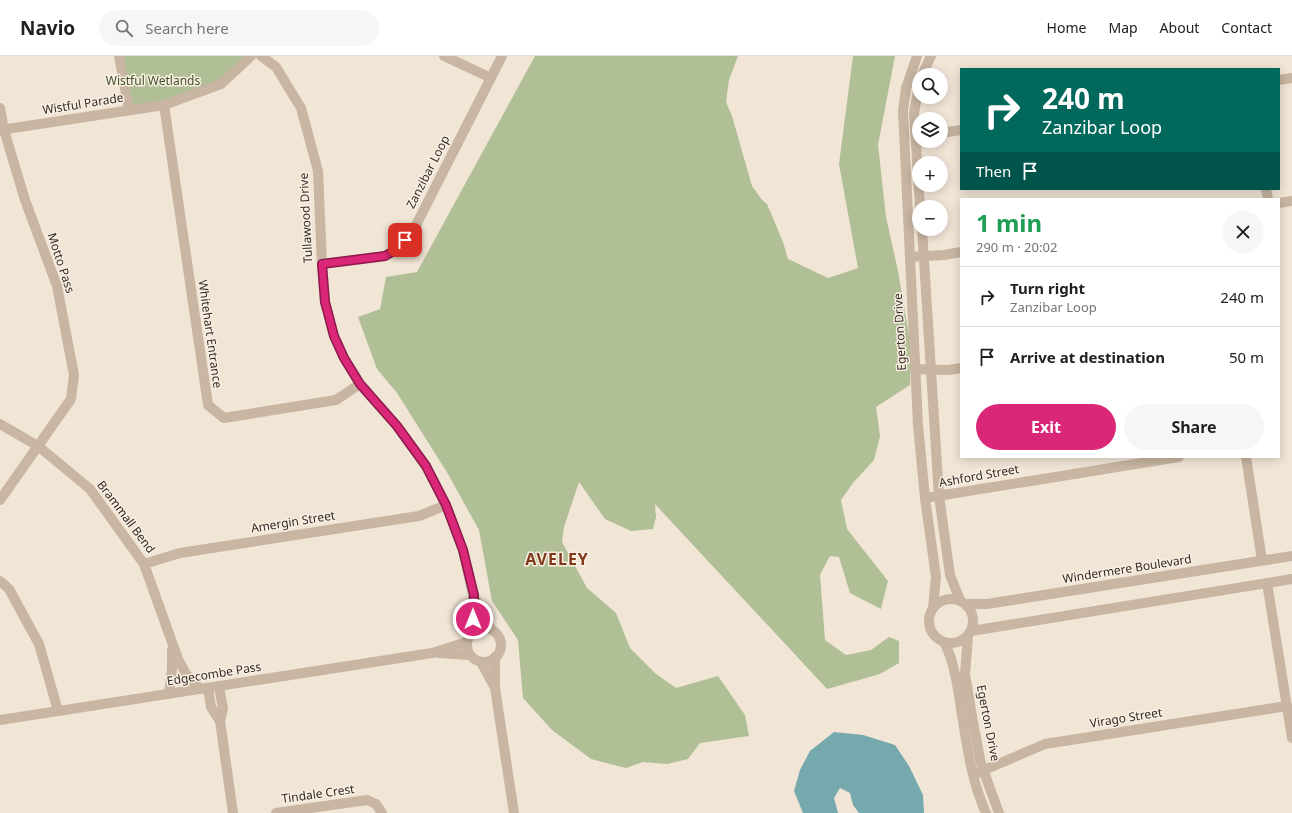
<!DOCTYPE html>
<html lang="en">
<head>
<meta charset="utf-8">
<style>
  body { margin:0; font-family:"Noto Sans",sans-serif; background:#f6f6f6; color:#202124; height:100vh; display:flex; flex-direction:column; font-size:15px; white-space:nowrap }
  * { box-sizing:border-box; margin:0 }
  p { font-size:13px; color:#757577 }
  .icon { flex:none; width:22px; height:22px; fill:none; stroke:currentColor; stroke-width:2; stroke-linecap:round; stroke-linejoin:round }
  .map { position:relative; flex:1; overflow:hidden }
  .sheet { position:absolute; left:960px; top:142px; width:320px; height:260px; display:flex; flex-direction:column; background:#fff; border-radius:0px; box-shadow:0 2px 10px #0003 }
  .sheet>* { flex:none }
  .guide { position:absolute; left:960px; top:12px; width:320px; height:122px; border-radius:0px; box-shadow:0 2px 10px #0003; background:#00695c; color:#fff; overflow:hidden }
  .tools { position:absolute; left:912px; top:12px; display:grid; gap:8px }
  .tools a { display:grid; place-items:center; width:36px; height:36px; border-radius:50%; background:#fff; box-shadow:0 2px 10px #0003; font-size:20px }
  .pin { position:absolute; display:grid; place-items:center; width:34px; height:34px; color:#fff; margin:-17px; border-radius:8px; box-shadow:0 2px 6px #0006 }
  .me { position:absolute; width:44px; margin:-22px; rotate:0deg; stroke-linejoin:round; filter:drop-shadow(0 0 3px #0008) }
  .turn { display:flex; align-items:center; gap:14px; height:84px; padding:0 16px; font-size:18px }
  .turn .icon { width:52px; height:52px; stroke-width:2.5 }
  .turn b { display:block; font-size:28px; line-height:34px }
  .then { display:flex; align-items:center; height:38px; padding:0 16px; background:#0003; gap:8px; font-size:15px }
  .round { display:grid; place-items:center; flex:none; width:42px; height:42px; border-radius:21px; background:#f6f6f6 }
  .head { display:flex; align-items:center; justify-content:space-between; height:68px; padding:0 16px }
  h1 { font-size:24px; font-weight:700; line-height:30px; color:#1e9e55 }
  .action { display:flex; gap:8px; margin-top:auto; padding:8px 16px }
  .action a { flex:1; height:46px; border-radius:24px; background:#db2777; color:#fff; font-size:16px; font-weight:700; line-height:46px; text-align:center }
  .action a+a { background:#f6f6f6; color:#202124 }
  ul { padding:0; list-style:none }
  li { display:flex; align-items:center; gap:12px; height:60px; padding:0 16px; border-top:1px solid #e0e0e0 }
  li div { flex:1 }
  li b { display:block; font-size:15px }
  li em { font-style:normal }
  header { display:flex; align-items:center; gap:24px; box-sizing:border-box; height:56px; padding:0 20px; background:#fff; border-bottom:1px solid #e0e0e0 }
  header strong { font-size:19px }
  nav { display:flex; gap:22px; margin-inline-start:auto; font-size:14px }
  .search { width:280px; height:36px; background:#f6f6f6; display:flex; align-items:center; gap:10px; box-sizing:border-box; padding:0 14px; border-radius:22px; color:#757577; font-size:15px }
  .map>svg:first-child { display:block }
</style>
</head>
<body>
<header>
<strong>Navio</strong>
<div class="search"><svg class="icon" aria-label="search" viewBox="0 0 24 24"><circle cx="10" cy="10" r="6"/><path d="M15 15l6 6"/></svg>Search here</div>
<nav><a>Home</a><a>Map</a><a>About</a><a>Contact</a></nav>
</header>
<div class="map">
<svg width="1292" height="757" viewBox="0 0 1292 757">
  <rect width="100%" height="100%" fill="#f1e5d6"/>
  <g fill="#b0bf96">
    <polygon points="119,0 245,0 220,29 129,54"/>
    <polygon points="535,0 738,0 729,24 726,46 732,60 752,130 762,144 767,148 783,186 788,203 828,222 858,212 839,108 853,0 895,0 878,89 886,161 898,215 911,291 910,329 876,351 880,380 874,404 853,427 841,444 847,473 888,525 881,553 850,537 839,501 830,500 820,519 825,584 846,599 871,594 889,581 899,585 899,607 880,618 827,633 655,448 656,461 653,473 631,475 605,463 579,426 564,471 562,486 587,532 616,557 630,592 656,618 676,632 718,620 745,659 749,680 700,687 688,703 667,708 643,706 626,712 591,703 552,674 523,642 518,584 492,545 479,474 448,418 397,337 377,313 358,261 380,253 386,221 417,216"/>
  </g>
  <polygon fill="#75a9ae" points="834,676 863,679 895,689 909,710 923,739 924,757 859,757 853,749 850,737 840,732 834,742 838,757 803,757 794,735 800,714 810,695"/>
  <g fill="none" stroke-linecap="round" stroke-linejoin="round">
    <g stroke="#c8b5a2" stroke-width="10">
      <polyline points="119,0 129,54"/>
      <polyline points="444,0 491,22"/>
      <polyline points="1279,24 1292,22"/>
      <polyline points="164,49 208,349 224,362 336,344 360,328"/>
      <polyline points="0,52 4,74 25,144 57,230 74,319 71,343 0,444"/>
      <polyline points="941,77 961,74"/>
      <polyline points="1266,133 1268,143"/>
      <polyline points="1279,147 1292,145"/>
      <polyline points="910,201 944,199 961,196"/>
      <polyline points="322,208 385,200 399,192 412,177 502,0"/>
      <polyline points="915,313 948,314 961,312"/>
      <polyline points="0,368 38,390 90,433 144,508 178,603 186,618 200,633"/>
      <polyline points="1246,401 1262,504"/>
      <polyline points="925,442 1179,401"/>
      <polyline points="144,508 180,497 419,460 446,449"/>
      <polyline points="0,525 9,533 39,588 58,655"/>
      <polyline points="1267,527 1292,682"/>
      <polyline points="966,548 987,548 1292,500"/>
      <polyline points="971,575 1292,523"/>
      <polyline points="219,630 223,653 220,665 233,757"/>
      <polyline points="208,632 211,651 220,665"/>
      <polyline points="169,638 172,613 172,594"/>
      <polyline points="975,718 1045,688 1287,650"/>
      <polyline points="276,757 367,744 376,748 382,757"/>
    </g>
    <g stroke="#c8b5a2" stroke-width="10">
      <polyline points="261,0 276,11 301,52 318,115 322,208 325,246 334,280 344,302 360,328 397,370 426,410 446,449 463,494 473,539 491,573"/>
      <polyline points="917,0 906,32 903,55 918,369 925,442 936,521 933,552"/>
      <polyline points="922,19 931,0"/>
      <polyline points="919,29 914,57 920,151"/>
      <polyline points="0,74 164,49 221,28 251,0"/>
      <polyline points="922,173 939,440 950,519 960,544"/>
      <circle cx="951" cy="565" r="22"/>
      <circle cx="484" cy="589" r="17"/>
      <polyline points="473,575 473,541"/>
      <polyline points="968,580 965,618 973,666 981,708 999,757"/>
      <path d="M944 586C954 604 958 632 961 653 967 688 971 724 986 757"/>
      <polyline points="438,597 470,599"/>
      <polyline points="495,601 495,632 514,757"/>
      <polyline points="481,606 494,630"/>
      <polyline points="0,664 432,597 467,586"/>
    </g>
  </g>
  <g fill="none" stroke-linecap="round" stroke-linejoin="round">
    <g stroke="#8e194d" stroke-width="10">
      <polyline id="route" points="405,184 399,192 385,200 322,208 325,246 328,257 334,280 344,302 360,328 397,370 426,410 446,449 463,494 474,539 473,563"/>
    </g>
    <use href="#route" stroke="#db2777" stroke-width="7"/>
  </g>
  <g text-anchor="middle" stroke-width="3" stroke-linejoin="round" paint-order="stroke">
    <g font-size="12" fill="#405128" stroke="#f9efe2">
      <text x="153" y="29">Wistful Wetlands</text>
    </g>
    <g font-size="12" fill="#332a25" stroke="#f9efe2">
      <text transform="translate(83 48) rotate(-9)" y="4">Wistful Parade</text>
      <text transform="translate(428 116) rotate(-63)" y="4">Zanzibar Loop</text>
      <text transform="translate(306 162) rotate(-93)" y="4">Tullawood Drive</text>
      <text transform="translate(61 207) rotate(72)" y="4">Motto Pass</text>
      <text transform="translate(900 276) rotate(-93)" y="4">Egerton Drive</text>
      <text transform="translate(210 278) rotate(82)" y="4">Whitehart Entrance</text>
      <text transform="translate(979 420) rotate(-10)" y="4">Ashford Street</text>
      <text transform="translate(126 461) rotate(53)" y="4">Brammall Bend</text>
      <text transform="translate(293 466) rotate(-9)" y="4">Amergin Street</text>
      <text transform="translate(1127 513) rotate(-9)" y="4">Windermere Boulevard</text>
      <text transform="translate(214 618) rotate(-9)" y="4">Edgecombe Pass</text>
      <text transform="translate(1126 662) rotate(-9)" y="4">Virago Street</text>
      <text transform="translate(988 667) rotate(79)" y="4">Egerton Drive</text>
      <text transform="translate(318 738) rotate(-8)" y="4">Tindale Crest</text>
    </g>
    <g font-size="16" font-weight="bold" letter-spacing="1" fill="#823a1d" stroke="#f9efe2">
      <text x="557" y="509">AVELEY</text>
    </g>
  </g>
</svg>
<div class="tools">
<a><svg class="icon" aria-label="search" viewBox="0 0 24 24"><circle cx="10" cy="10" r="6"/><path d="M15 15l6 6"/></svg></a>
<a><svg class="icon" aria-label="layers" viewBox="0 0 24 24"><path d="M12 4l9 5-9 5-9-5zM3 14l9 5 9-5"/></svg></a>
<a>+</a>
<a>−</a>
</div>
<div class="pin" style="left:405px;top:184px;background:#d93025"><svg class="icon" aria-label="arrive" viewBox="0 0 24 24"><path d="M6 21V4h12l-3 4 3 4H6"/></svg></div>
<svg class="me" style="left:473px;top:563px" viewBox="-20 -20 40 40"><circle r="17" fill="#db2777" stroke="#fff" stroke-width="3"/><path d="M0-11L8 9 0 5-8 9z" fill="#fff"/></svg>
<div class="guide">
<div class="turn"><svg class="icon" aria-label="right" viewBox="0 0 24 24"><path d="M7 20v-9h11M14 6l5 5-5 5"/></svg><div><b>240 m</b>Zanzibar Loop</div></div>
<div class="then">Then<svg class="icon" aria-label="arrive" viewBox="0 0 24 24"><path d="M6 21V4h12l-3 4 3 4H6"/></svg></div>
</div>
<section class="sheet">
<div class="head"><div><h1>1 min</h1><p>290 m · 20:02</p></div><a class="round"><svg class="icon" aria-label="close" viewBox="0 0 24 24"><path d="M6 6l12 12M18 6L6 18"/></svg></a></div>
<ul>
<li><svg class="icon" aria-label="right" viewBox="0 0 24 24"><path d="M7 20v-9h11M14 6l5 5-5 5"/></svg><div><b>Turn right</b><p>Zanzibar Loop</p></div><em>240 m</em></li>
<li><svg class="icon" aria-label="arrive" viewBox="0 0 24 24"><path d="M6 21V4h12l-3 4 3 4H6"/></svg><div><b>Arrive at destination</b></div><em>50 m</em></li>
</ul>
<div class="action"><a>Exit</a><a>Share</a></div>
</section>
</div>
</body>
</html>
